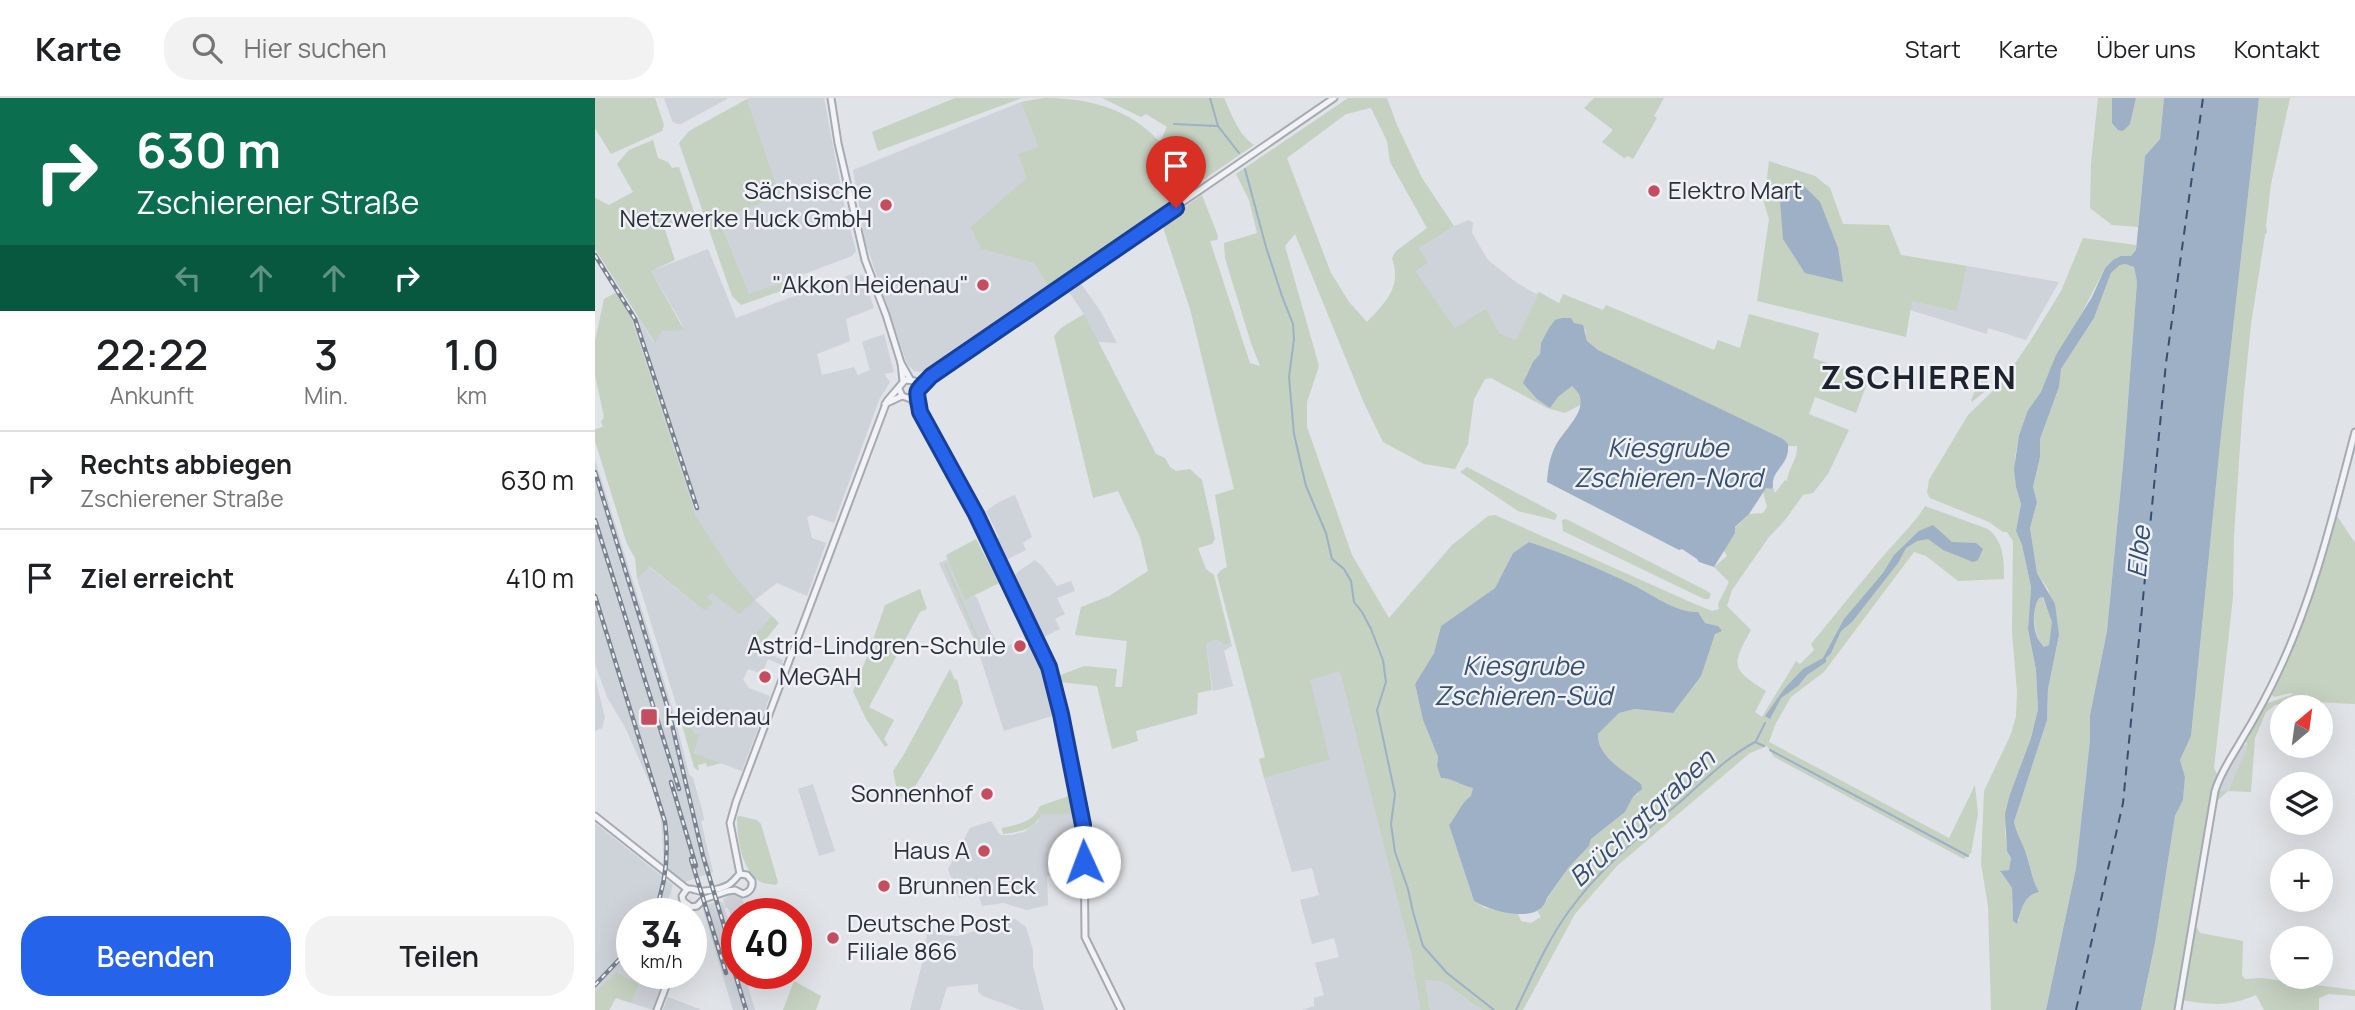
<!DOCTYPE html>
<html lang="de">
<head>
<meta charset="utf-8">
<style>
  body { margin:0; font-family:Manrope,sans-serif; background:#f2f2f2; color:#202124; height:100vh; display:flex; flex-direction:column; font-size:26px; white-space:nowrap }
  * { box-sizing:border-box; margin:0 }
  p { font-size:23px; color:#757577 }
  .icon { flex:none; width:38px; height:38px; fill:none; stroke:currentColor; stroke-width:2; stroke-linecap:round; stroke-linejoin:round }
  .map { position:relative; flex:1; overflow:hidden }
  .sheet { display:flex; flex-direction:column; background:#fff; width:595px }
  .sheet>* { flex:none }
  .hud { background:#0b6e4f; color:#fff; overflow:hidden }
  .needle { width:46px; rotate:29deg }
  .buttons { position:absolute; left:1675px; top:597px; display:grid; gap:14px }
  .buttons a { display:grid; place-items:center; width:63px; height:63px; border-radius:50%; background:#fff; box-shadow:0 7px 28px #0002; font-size:35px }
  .speed { position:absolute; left:21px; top:800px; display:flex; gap:14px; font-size:35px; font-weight:700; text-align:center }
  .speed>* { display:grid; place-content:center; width:91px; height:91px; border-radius:50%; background:#fff; box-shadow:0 7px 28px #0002; line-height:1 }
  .speed small { font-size:18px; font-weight:400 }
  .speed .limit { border:10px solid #d22; background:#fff; color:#111 }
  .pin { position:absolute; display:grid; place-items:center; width:60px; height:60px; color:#fff; margin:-72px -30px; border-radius:50% 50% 50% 0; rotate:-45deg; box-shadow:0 0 7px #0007 }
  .pin .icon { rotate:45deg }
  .me { position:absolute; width:77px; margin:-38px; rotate:358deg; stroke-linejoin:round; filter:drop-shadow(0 0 5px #0008) }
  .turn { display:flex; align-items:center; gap:24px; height:147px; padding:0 21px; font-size:32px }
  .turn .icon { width:91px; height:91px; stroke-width:2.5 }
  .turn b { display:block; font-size:49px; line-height:60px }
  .lanes { display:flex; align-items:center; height:66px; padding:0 21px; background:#0003; justify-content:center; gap:35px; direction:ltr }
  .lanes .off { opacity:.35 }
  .eta { display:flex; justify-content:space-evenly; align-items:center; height:119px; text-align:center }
  .eta b { font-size:42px; font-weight:600; line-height:49px }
  .cta { display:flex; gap:14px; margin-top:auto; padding:14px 21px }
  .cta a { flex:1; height:80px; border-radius:28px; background:#2563eb; color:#fff; font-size:28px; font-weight:600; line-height:80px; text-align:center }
  .cta a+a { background:#f2f2f2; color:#202124 }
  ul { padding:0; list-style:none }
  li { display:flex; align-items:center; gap:21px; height:98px; padding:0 21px; border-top:2px solid #e0e0e0 }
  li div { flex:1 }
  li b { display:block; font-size:26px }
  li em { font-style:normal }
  header { display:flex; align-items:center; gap:42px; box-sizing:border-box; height:98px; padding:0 35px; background:#fff; border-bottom:2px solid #e0e0e0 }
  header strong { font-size:33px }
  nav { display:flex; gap:38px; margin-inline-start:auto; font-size:24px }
  .search { width:490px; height:63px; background:#f2f2f2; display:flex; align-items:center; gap:18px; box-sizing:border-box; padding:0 24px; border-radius:28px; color:#757577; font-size:26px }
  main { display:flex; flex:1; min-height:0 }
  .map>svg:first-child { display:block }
</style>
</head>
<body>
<header>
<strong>Karte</strong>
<div class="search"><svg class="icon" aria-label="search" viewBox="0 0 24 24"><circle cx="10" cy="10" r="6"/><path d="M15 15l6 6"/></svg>Hier suchen</div>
<nav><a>Start</a><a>Karte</a><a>Über uns</a><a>Kontakt</a></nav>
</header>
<main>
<section class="sheet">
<div class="hud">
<div class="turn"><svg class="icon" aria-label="right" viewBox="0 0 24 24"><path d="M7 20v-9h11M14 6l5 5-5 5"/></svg><div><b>630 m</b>Zschierener Straße</div></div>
<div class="lanes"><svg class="icon off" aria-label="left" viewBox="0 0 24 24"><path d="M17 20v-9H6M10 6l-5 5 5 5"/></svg><svg class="icon off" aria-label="ahead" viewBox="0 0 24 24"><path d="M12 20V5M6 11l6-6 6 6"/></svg><svg class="icon off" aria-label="ahead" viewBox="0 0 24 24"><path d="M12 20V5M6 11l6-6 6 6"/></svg><svg class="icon" aria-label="right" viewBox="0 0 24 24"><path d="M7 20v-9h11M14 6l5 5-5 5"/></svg></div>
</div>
<div class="eta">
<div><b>22:22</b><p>Ankunft</p></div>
<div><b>3</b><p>Min.</p></div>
<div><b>1.0</b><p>km</p></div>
</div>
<ul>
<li><svg class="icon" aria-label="right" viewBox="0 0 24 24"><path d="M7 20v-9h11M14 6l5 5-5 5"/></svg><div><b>Rechts abbiegen</b><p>Zschierener Straße</p></div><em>630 m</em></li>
<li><svg class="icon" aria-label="arrive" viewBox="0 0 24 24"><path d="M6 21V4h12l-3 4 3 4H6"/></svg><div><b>Ziel erreicht</b></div><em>410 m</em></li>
</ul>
<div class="cta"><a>Beenden</a><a>Teilen</a></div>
</section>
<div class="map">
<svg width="1760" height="912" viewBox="0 0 1760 912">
  <rect width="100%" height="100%" fill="#e0e3e7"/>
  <g fill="#ced2d9">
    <polygon points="69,0 132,0 132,1 86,26 82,26 77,23"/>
    <polygon points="154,0 229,0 250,111 261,153 257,158 154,197 124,120 185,98 152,1"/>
    <polygon points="426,4 443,49 433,80 375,129 386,151 439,165 453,188 340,268 325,274 319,273 312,266 270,143 258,72"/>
    <polygon points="874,122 878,125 877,135 893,162 922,185 941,196 944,194 921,242 904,235 860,230 819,173 832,165 824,150 859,128"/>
    <polygon points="113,151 141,220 260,175 268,177 279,210 251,221 255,243 222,256 227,277 259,269 263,277 275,272 267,244 289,236 299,274 289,276 295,284 284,302 239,425 217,417 212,419 217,440 231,445 212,498 182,485 160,502 177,518 154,545 161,550 188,562 187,567 173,561 167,576 153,571 148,582 154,590 175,598 147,673 97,655 101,637 82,609 42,480 54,469 110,513 119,505 112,500 116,494 159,502 137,474 101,418 37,223 43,219 59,245 67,233 88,228 56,173"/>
    <polygon points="1372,168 1464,184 1431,242 1393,230 1392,236 1315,212 1317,202 1362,212"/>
    <polygon points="484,183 506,214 522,245 503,244 489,216 472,191"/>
    <polygon points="0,361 78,612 94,676 98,680 108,715 109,722 106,723 118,774 90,784 69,768 66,722 59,695 30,629 12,599 0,566"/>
    <polygon points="420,397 437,439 428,445 431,452 411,462 401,441 404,439 391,413 404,404"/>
    <polygon points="353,461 370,501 379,497 382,500 396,535 408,550 434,538 451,581 460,617 409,633 381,546 344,465"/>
    <polygon points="440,462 447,468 462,488 476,483 480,493 462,500 470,516 460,521 465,531 447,540 416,481 424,473"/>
    <polygon points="621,542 627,544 628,547 636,545 637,548 629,553 638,588 618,593 611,546"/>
    <polygon points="746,572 816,855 825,912 707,912 719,908 719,900 729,897 720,865 744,859 739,840 717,846 705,802 724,797 717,770 697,774 669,680 735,662 714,582"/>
    <polygon points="0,579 10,620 7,630 0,633"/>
    <polygon points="1647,645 1650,647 1652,646 1650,656 1633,693 1621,693"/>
    <polygon points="218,686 240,753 224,758 203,691"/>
    <polygon points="447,716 481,716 483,778 452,778 453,807 432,812 408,805 387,808 383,795 364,800 353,771 375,730 396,723 405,737 416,737 429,734 443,724"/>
    <polygon points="0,725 78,787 69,815 37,816 37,875 52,875 69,882 58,912 36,905 46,882 35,882 22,874 0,894"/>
    <polygon points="138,795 147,800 153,815 142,816 142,831 133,810 130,810 128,801"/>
    <polygon points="125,803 128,805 142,852 142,875 149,875 160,912 138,912 107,808"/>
    <polygon points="405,819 420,821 431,829 438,852 438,868 449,912 426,912 388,898 383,894 383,886 352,889 345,912 315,912 328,862 332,836 335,829 342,834 342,837 363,838 397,828 396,825"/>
    <polygon points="830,882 848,884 887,912 835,912"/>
    <polygon points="73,899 107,912 68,912"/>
  </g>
  <g fill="#c5d1c1" fill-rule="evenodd">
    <polygon points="0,0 60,0 69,27 67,33 16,56 0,30"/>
    <polygon points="360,0 427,0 283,53 277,34"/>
    <path d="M449 0C493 0 534 10 565 44L572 29 551 16 546 19 507 0H629C637 17 643 36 659 47L453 188 439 165 386 151 375 129 432 80 423 56 443 49 426 4Z"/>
    <path d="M753 0H792L802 27 827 80 859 128 824 150 833 165 820 173 860 230 891 211 904 235 921 242 944 194 964 205 968 196 1008 212 1011 207 1119 252 1123 242 1145 250 1154 216 1224 235 1218 260 1274 280 1261 315 1220 299 1214 316 1254 332 1233 376 1218 395 1208 397 1190 422 1174 439 1137 492 1132 508 1156 532C1136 568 1136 571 1171 593L1160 614 1167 619 1201 563 1205 566 1219 552 1216 546 1283 464 1322 420 1330 408 1393 431C1409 444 1409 462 1409 481L1363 483 1331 458 1319 454 1229 574 1196 599 1180 627 1174 644 1354 740 1380 687 1383 716 1376 755 1369 761 1179 659 1172 648 1155 655 1022 768 980 816 928 912H887L848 884 830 882 835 912H825L816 855 745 573 715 582 735 662 669 680 664 661 670 659 622 477 626 472 632 469 620 397 639 391 595 211 567 126 607 97 623 138 622 142 615 143 655 265 665 268 656 245 630 160 629 145 662 135 654 102 641 76ZM776 10 792 43 795 64 832 130 801 153 797 160C807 189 791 204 772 224L754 204 736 175 692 60 751 16ZM700 136 769 305 788 344 829 366 860 371 873 346 879 301 890 281 896 280 952 310 970 315 987 306 982 292 977 288 963 299 955 309 931 278 945 256 946 245 950 239 990 231 992 243 1003 252 1187 341 1193 348H1202C1203 361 1193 371 1192 383L1190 382 1180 395 1178 389 1176 391 1171 390 1168 394 1172 409 1168 415 1154 416 1140 430V435L1128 451 1132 458 1119 469 1134 484 1123 506 1124 511 1117 513 1093 503 900 417 893 418 857 447 794 520 757 457 712 329V304L724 268 690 148ZM934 444C968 455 1001 469 1034 485 1056 495 1078 514 1103 514L1110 525 1123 528 1115 550 1078 615 1040 611 1024 615 1003 636C1002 659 1030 674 1046 686L1043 696 1038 699 1030 714 996 741 994 748 974 769 952 801 950 806 942 813 946 819 936 825 926 823 923 816 890 810 879 803 854 727C862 717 866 705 877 698L878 690C866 688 858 680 846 679L842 668 843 659 828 622 820 586 839 555 846 528 900 490 918 455Z"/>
    <polygon points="999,0 1069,0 1059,18 1062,20 1038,61 1033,58 1029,60 1007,44 1018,32 989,10"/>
    <polygon points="1503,0 1517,0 1517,25 1535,26 1541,0 1569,0 1565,41 1550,58 1543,129 1517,127 1495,110 1496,65"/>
    <polygon points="1664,0 1695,0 1676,86 1671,128 1672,134 1670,137 1656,226 1648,305 1639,437 1638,499 1619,670 1623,678 1618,692 1598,796 1582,912 1546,912 1560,845 1580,718 1588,702 1590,679 1585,662 1596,638 1626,337"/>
    <polygon points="152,1 185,98 124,121 154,196 198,181 200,188 146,207 137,198 84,45 94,33"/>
    <polygon points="58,42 63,60 73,64 77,70 84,69 103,126 68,126 80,162 56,173 89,232 67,233 60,245 0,151 0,100 14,107 38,94 22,66 34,52"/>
    <polygon points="1174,63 1220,78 1235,90 1248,126 1294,127 1306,157 1372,168 1362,213 1317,203 1311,239 1162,203 1174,121 1169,105"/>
    <path d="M1488 140 1541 147V152L1536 158C1523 159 1519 161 1510 170L1446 294 1433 312 1424 337 1420 360 1421 389 1426 406 1421 433 1427 447 1436 489 1433 531 1441 572 1443 611 1436 640 1415 696 1410 733 1412 753 1416 760 1414 772 1405 774 1417 790 1418 823H1424C1423 810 1431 798 1444 794 1436 779 1437 775 1433 761 1430 748 1422 738 1419 724L1452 622 1453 591 1464 537 1453 491 1442 475 1435 430 1442 404 1438 389 1445 359V341L1464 289 1466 271 1499 220 1516 175 1525 167 1530 166 1539 169 1542 184 1529 356 1512 533 1495 617V642L1481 770 1451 912H1396L1393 808 1386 766 1389 693 1416 636 1421 618 1422 594 1417 534 1418 443 1412 434H1408L1394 424 1335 400 1332 395 1334 382 1373 317 1407 284 1434 245 1466 193Z"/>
    <polygon points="22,194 39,222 37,223 101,418 137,474 160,502 144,516 117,495 112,500 119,505 110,513 55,469 42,480 40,460 32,446 0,343 0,331 8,329 6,324 9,319 0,277 0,243 9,201"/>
    <polygon points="489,216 561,356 570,360 575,369 581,373 595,371 607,382 620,441 617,446 603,450 611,471 619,477 636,545 628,547 627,544 621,542 611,546 617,592 603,595 602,616 541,633 543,643 517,651 502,588 464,584 463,578 489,568 522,571 520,589 527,589 532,543 480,537 486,509 514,498 553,473 545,439 523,393 498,400 459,238 466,230"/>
    <polygon points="1385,281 1392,283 1394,290 1377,304 1376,302"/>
    <polygon points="872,369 960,415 962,417 960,422 923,413 865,374"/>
    <path d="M1742 418 1760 445V606L1700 603 1680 607 1671 614 1660 640 1656 694 1633 693 1623 702 1621 708 1601 828 1605 835 1648 843 1647 877 1650 881 1666 880 1760 892V898L1734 896 1724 900V912H1669L1661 897C1631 909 1618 907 1586 902L1621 693H1633L1650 655 1652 646 1649 642 1670 606 1699 596 1695 595 1679 599 1676 596C1704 540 1724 481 1739 420Z"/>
    <polygon points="971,421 1112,493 1116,496 1114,501 1109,501 968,433 967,422"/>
    <polygon points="381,441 404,485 370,502 351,457"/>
    <polygon points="351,465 389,553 387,554 349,466"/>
    <polygon points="325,491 332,511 325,514 274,609 299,622 289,641 293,647 290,649 271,621 258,593 274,554 290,507"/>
    <path d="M1447 499 1458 524 1454 547 1449 549 1445 547C1440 530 1435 515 1444 500Z"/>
    <polygon points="177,518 184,525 163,551 154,544"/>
    <polygon points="355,571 360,582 362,581 368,605 339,657 310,705 302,692 298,673 308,658"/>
    <polygon points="82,609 101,637 105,635 98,655 126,665 112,669 111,665 103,667 104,672 102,672 99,669"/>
    <path d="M474 698 478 699 481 716H447C439 732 424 734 408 736L407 730C423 726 438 725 445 708Z"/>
    <path d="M145 718 162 722 166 726 183 784 181 787C176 786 169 786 164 783 146 770 142 740 142 719Z"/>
    <polygon points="22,874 35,882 38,879 46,882 36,905 21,900 14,912 0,912 0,894"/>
    <polygon points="199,883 226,898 221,912 188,912"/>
  </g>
  <g fill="#9db0c5" fill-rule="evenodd">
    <polygon points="1517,0 1541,0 1535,26 1528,33 1523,32 1517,25"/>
    <path d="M1569 0H1664L1626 337 1596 638 1585 662 1590 679 1588 702 1580 718 1560 845 1546 912H1451L1481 770 1495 642V617L1512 533 1529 356 1542 184 1539 169 1530 166 1525 167 1516 175 1499 220 1466 271 1464 289 1445 341V359L1438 389 1442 404 1435 430 1442 475 1460 506 1464 537 1453 591 1452 622 1419 724C1422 738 1430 748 1433 762 1437 775 1437 781 1444 794 1428 798 1426 812 1422 826L1418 823 1417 790 1405 773 1414 772 1416 760 1412 753 1410 716 1415 696 1436 640 1443 611 1441 572 1433 531 1436 489 1427 447 1421 433 1426 406 1421 389 1419 371 1424 337 1433 312 1446 294 1461 257 1497 199 1510 170 1518 162 1526 158H1536L1541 152 1550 58 1565 41ZM1448 499 1457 524 1454 547 1449 549C1437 538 1436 513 1444 500Z"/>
    <polygon points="1205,84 1225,104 1243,150 1248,184 1210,175 1188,141 1185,101"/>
    <path d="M967 220H976L979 225 988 227 992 243 1003 252 1188 341 1193 346C1195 369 1176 370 1178 389L1176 391 1171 390 1154 416 1140 429V435L1119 469 1104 464 1102 461 1087 451 1084 452 952 384C953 370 955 357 962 345 973 327 999 307 977 288L963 299 955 310 942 301 928 285 938 264 945 256 946 245 954 230 960 222Z"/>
    <polygon points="1338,427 1357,444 1381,445 1388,451 1383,462 1378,464 1348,452 1333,441 1322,443 1311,450 1303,465 1257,524 1246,533 1236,555 1231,560 1231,564 1212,577 1203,588 1186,600 1175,621 1170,618 1190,590 1208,571 1228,560 1249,521 1288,475 1299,457 1324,433"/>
    <path d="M934 444C968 455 1001 469 1034 485 1056 495 1078 514 1103 514L1110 525 1123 528 1127 533 1120 536 1106 578 1078 615 1040 611 1024 615 1003 636C1002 659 1031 674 1046 686L1047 691 1038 699 1030 714 996 741 994 748 974 769 952 800C945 828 895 813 879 803L854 727C862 717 866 705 876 698L878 690C866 688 858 680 846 680L842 668 843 659 828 622 820 586 839 555 846 528 900 490 918 455Z"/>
  </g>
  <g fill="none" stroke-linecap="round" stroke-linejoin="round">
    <g stroke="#9db0c5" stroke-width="2">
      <polyline points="615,0 623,28 644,55"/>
      <polyline points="579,26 622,28"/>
      <polyline points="650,71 671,149 687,198 698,226 699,241 694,279 699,336 711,388 731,435 737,461 749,471 756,483 759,504 767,514 776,531 788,562 791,584 782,612 800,696 796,726 800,754 813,791 818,814 828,848 852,875 899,912"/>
      <polyline points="1161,643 1170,625"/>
      <polyline points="1175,652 1373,758"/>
      <path d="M921 912C937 879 952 843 974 813 1005 770 1045 738 1085 704 1109 683 1132 659 1160 644L1169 648"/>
    </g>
    <polyline stroke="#374f6e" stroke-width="2" stroke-dasharray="9 7" stroke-linecap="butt" points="1481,912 1528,705 1571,265 1608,0"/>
    <g stroke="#a6aab1" stroke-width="9">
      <g id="minor">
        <polyline points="236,0 243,45 270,162 291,217 306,265 315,281"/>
        <polyline points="306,265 308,283"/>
        <polyline points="323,289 336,277 739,0"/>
        <polyline points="315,300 325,314 381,416 454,569 466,616 489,736 490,839 526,912"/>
        <polyline points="290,306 307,298"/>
        <polyline points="0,718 92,791"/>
        <polyline points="145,776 135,725 141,704 292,303 310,282 320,283 323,292 319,299 313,300 307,298 304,291"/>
        <path d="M92 791C99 790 102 794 109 793 116 793 132 790 137 784 140 782 142 778 145 776"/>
        <polyline points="92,791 87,798 88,803 96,809"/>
        <path d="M96 809 102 808 109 801 133 793 140 792 148 796C155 794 158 789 157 783L152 777 145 776"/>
        <polyline points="62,912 76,875"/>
        <path d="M1583 912 1620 693C1626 673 1637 659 1647 641 1661 618 1674 594 1685 570 1720 495 1739 413 1760 334"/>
      </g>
    </g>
    <use href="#minor" stroke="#f2f3f6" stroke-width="5"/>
    <g stroke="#7a8290" stroke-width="4.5">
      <g id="rail">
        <polyline points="0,157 40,221 102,410"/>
        <polyline points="0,374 74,614 108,758 142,871"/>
        <polyline points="0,422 84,691"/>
        <path d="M0 498 70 724C74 755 71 786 59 816"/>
        <polyline points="76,684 101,768"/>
        <polyline points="96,761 131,875"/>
        <polyline points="136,862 151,912"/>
        <polyline points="0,887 37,848"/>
      </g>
    </g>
    <use href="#rail" stroke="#eff1f5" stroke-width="2" stroke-dasharray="5" stroke-linecap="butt"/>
  </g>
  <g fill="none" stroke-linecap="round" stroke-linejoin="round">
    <g stroke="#184099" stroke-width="18">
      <path id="route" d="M489 764 488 727 466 616 454 569 381 416 325 314C321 288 319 297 336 278L581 110"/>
    </g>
    <use href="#route" stroke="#2563eb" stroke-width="12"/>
  </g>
  <g fill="#c44d5f" stroke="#eff1f5" stroke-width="2.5">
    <circle cx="1059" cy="93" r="7"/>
    <circle cx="291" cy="107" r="7"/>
    <circle cx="388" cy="187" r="7"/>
    <circle cx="425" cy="548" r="7"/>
    <circle cx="170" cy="579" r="7"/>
    <rect x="45" y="610" width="18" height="18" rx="3.5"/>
    <circle cx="392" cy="696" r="7"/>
    <circle cx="389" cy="753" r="7"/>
    <circle cx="289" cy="788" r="7"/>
    <circle cx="238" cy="840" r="7"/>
  </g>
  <g text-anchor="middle" stroke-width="5" stroke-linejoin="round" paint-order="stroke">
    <g font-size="24" fill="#2a313d" stroke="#eff1f5" text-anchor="end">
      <text x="277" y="101">Sächsische<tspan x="277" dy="28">Netzwerke Huck GmbH</tspan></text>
      <text x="1073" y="101" text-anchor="start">Elektro Mart</text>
      <text x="374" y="195">"Akkon Heidenau"</text>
      <text x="411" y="556">Astrid-Lindgren-Schule</text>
      <text x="184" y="587" text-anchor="start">MeGAH</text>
      <text x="70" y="627" text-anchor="start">Heidenau</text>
      <text x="378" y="704">Sonnenhof</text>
      <text x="375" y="761">Haus A</text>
      <text x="303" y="796" text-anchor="start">Brunnen Eck</text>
      <text x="252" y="834" text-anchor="start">Deutsche Post<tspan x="252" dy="28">Filiale 866</tspan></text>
    </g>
    <g font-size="26" font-style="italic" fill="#374f6e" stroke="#eff1f5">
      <text x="1073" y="359">Kiesgrube<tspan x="1073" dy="30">Zschieren-Nord</tspan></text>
      <text transform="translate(1544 454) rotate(-85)" y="9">Elbe</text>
      <text x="928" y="577">Kiesgrube<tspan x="928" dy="30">Zschieren-Süd</tspan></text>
      <text transform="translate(1047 720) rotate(-43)" y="9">Brüchigtgraben</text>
    </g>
    <g font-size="32" font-weight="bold" letter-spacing="2" fill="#1c222e" stroke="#eff1f5">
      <text x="1324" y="291">ZSCHIEREN</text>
    </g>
  </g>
</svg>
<div class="buttons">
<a><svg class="needle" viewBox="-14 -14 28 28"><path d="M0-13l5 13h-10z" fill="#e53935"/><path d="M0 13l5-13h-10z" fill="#757577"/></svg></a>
<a><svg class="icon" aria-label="layers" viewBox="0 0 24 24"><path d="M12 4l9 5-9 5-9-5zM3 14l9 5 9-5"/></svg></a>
<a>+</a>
<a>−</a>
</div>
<div class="speed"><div>34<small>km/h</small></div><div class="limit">40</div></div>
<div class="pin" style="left:581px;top:110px;background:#d93025"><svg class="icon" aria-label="arrive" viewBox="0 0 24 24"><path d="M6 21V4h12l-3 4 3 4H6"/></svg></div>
<svg class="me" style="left:489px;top:764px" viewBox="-20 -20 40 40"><circle r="19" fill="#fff"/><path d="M0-13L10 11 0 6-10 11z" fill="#2563eb"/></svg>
</div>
</main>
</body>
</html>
